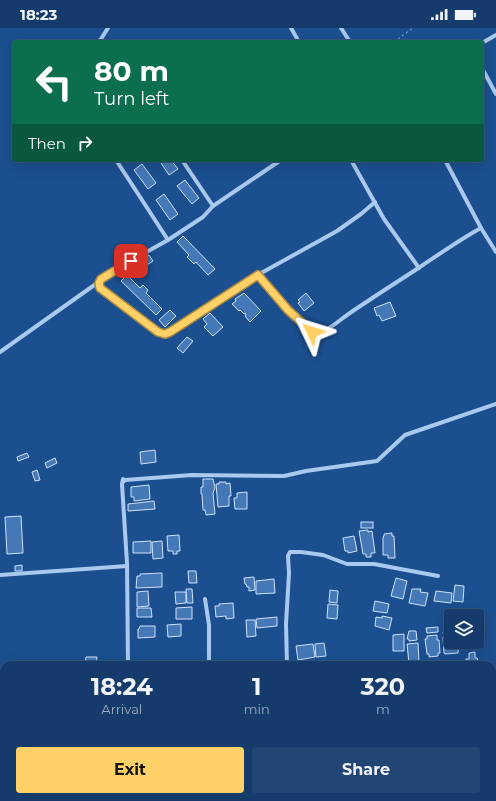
<!DOCTYPE html>
<html lang="en">
<head>
<meta charset="utf-8">
<style>
  body { margin:0; font-family:Montserrat,sans-serif; background:#214673; color:#f1f3f6; height:100vh; display:flex; flex-direction:column; font-size:15px; white-space:nowrap }
  * { box-sizing:border-box; margin:0 }
  p { font-size:13px; color:#9dadc1 }
  .icon { flex:none; width:22px; height:22px; fill:none; stroke:currentColor; stroke-width:2; stroke-linecap:round; stroke-linejoin:round }
  .map { position:relative; flex:1; overflow:hidden }
  .sheet { position:absolute; left:0px; top:633px; width:496px; height:140px; display:flex; flex-direction:column; background:#143b6b; border-radius:12px 12px 0 0; box-shadow:0 4px 16px #0002,0 0 0 1px #33557e }
  .sheet>* { flex:none }
  .guide { position:absolute; left:12px; top:12px; width:472px; height:122px; border-radius:4px; box-shadow:0 4px 16px #0002,0 0 0 1px #33557e; background:#0b6e4f; color:#fff; overflow:hidden }
  .tools { position:absolute; left:444px; top:581px; display:grid; gap:8px }
  .tools a { display:grid; place-items:center; width:40px; height:40px; border-radius:4px; background:#143b6b; box-shadow:0 4px 16px #0002,0 0 0 1px #33557e; font-size:20px }
  .pin { position:absolute; display:grid; place-items:center; width:34px; height:34px; color:#fff; margin:-17px; border-radius:8px; box-shadow:0 2px 6px #0006 }
  .me { position:absolute; width:44px; margin:-22px; rotate:311deg; stroke-linejoin:round; filter:drop-shadow(0 0 3px #0008) }
  .turn { display:flex; align-items:center; gap:14px; height:84px; padding:0 16px; font-size:18px }
  .turn .icon { width:52px; height:52px; stroke-width:2.5 }
  .turn b { display:block; font-size:28px; line-height:34px }
  .then { display:flex; align-items:center; height:38px; padding:0 16px; background:#0003; gap:8px; font-size:15px }
  .eta { display:flex; justify-content:space-evenly; align-items:center; height:68px; text-align:center }
  .eta b { font-size:24px; font-weight:700; line-height:28px }
  .cta { display:flex; gap:8px; margin-top:auto; padding:8px 16px }
  .cta a { flex:1; height:46px; border-radius:4px; background:#ffd166; color:#111; font-size:16px; font-weight:700; line-height:46px; text-align:center }
  .cta a+a { background:#214673; color:#f1f3f6 }
  .status { display:flex; justify-content:space-between; align-items:center; height:28px; padding:0 20px; background:#143b6b; direction:ltr }
  .status svg { height:11px; fill:currentColor }
  .map>svg:first-child { display:block }
</style>
</head>
<body>
<div class="status"><b>18:23</b><svg viewBox="0 0 49 12"><path d="M0 12V9h3v3zM5 12V6h3v6zM10 12V3h3v9zM15 12V0h3v12zM26 1h20v11H26zM47 4h2v5h-2z"/></svg></div>
<div class="map">
<svg width="496" height="773" viewBox="0 0 496 773">
  <rect width="100%" height="100%" fill="#1b4f8f"/>
  <g fill="#4478b7" stroke="#cfe3fa">
    <polygon points="159,132 171,132 178,141 169,147"/>
    <polygon points="142,136 156,155 148,161 134,142"/>
    <polygon points="185,152 199,170 192,176 177,158"/>
    <polygon points="164,166 178,186 170,192 156,172"/>
    <polygon points="183,208 215,241 208,247 196,234 194,236 187,229 189,227 177,214"/>
    <polygon points="149,227 153,233 147,237 143,231"/>
    <polygon points="127,247 140,260 143,257 148,262 146,265 162,281 156,287 121,253"/>
    <polygon points="244,265 261,283 250,294 245,288 246,287 245,285 244,286 240,282 239,283 232,276 236,273 235,271"/>
    <polygon points="306,265 314,275 304,283 298,275 300,274 298,272"/>
    <polygon points="390,274 396,288 382,293 379,287 377,288 374,280"/>
    <polygon points="170,282 176,288 165,299 159,292"/>
    <polygon points="210,285 223,299 213,308 204,299 207,296 203,291"/>
    <polygon points="187,309 193,313 183,325 177,320"/>
    <polygon points="155,422 156,434 141,436 140,424"/>
    <polygon points="27,425 29,429 18,433 17,429"/>
    <polygon points="55,430 57,435 47,440 45,435"/>
    <polygon points="37,442 40,452 35,453 32,444"/>
    <polygon points="203,451 213,451 215,460 213,465 215,486 206,487 205,482 203,482 202,466 201,466 201,459 203,459"/>
    <polygon points="219,454 226,454 226,456 230,455 231,468 229,468 229,478 218,479 216,456 219,456"/>
    <polygon points="149,457 150,471 134,473 134,469 131,469 131,459"/>
    <polygon points="247,464 247,481 235,481 234,470 237,470 237,465"/>
    <polygon points="154,473 155,481 128,483 128,476"/>
    <polygon points="21,488 23,525 7,526 5,489"/>
    <rect x="361" y="494" width="12" height="6"/>
    <polygon points="368,502 368,504 372,503 375,525 371,525 371,529 366,529 366,526 363,526 359,503"/>
    <polygon points="392,505 392,508 394,508 395,530 388,530 388,527 383,527 383,509 384,508 384,506"/>
    <polygon points="179,507 180,523 177,523 177,526 173,526 173,523 168,523 167,508"/>
    <polygon points="354,508 357,523 348,525 348,523 345,523 343,510"/>
    <polygon points="151,513 151,525 133,525 133,514"/>
    <polygon points="162,513 163,530 153,531 152,514"/>
    <polygon points="22,537 22,543 15,543 15,538"/>
    <polygon points="188,543 196,543 197,555 189,555"/>
    <polygon points="162,545 162,559 136,560 137,548 140,548 140,546"/>
    <polygon points="254,549 255,562 249,563 249,559 247,559 246,556 245,556 244,550"/>
    <polygon points="396,550 407,553 403,571 391,568"/>
    <polygon points="274,551 275,565 256,566 256,553"/>
    <polygon points="455,557 464,558 463,574 453,573"/>
    <polygon points="186,561 192,561 193,575 187,575"/>
    <polygon points="412,561 421,561 420,564 428,565 425,578 409,575"/>
    <polygon points="330,562 338,563 337,575 329,574"/>
    <polygon points="148,563 149,578 137,579 137,564"/>
    <polygon points="436,563 452,565 451,575 434,573"/>
    <polygon points="175,564 186,564 186,575 176,576"/>
    <polygon points="375,573 389,576 387,585 373,583"/>
    <polygon points="233,575 234,590 226,591 226,588 216,589 215,578 219,578 219,576"/>
    <polygon points="328,576 338,577 337,591 327,590"/>
    <polygon points="192,579 192,591 176,591 176,580"/>
    <polygon points="137,580 151,580 152,589 137,589"/>
    <polygon points="382,588 392,590 389,602 375,598 376,589 382,590"/>
    <polygon points="277,589 277,598 257,600 256,591"/>
    <polygon points="246,592 255,592 256,608 247,609"/>
    <polygon points="181,596 181,608 168,609 167,597"/>
    <polygon points="140,598 155,598 155,609 138,610 138,601 139,601"/>
    <polygon points="438,599 438,604 427,605 426,600"/>
    <polygon points="409,603 416,603 417,612 409,613 409,611 407,611"/>
    <polygon points="451,603 451,614 459,614 458,625 445,626 444,625 443,609 444,609 443,604"/>
    <polygon points="404,606 404,623 393,623 393,607"/>
    <polygon points="437,607 437,612 439,612 440,625 438,625 438,628 429,629 429,626 427,626 425,611 427,611 427,608"/>
    <polygon points="324,615 326,628 316,629 315,616"/>
    <polygon points="418,615 419,634 409,635 407,616"/>
    <polygon points="313,616 315,629 298,632 296,618"/>
    <polygon points="475,624 475,630 477,630 478,633 475,633 475,636 466,636 466,631 469,631 469,625"/>
    <polygon points="86,629 97,629 96,637 85,637"/>
    <rect x="186" y="634" width="13" height="3"/>
    <polygon points="492,658 495,658 495,660 496,660 496,680 492,680"/>
    <polygon points="492,685 496,686 496,697 492,697"/>
    <polygon points="0,729 4,730 4,754 0,753"/>
    <rect x="492" y="729" width="4" height="11"/>
    <polygon points="492,762 496,762 495,773 478,772 479,769 492,769"/>
    <polygon points="12,769 22,769 22,773 11,773"/>
    <polygon points="68,769 79,769 78,773 67,773"/>
    <polygon points="274,769 285,769 284,773 273,773"/>
  </g>
  <g fill="none" stroke-linecap="round" stroke-linejoin="round">
    <polyline stroke="#a9c9ee" stroke-width="1" stroke-dasharray="2 3" stroke-linecap="butt" points="394,14 413,0"/>
    <g stroke="#a9c9ee" stroke-width="4">
      <polyline points="291,0 299,14"/>
      <polyline points="341,0 350,14"/>
      <polyline points="97,14 101,11 108,0"/>
      <polyline points="482,15 496,7"/>
      <polyline points="482,40 496,66"/>
      <polyline points="116,132 168,212"/>
      <polyline points="182,132 213,178"/>
      <polyline points="281,132 213,178 203,189 168,212 109,245 100,253 100,260 151,300 158,304 165,306 254,249 337,203 361,186 375,174"/>
      <polyline points="351,132 384,191 419,240"/>
      <polyline points="445,132 481,200 496,224"/>
      <path d="M258 247C268 259 303 303 316 305 325 306 342 290 350 285 372 270 394 256 417 241 438 227 459 212 481 200"/>
      <polyline points="0,324 100,253"/>
      <polyline points="0,547 127,538"/>
      <polyline points="205,571 209,597 209,637"/>
      <polyline points="128,637 127,535 122,456 123,451 123,454 125,452 192,447 284,448 306,443 377,433 405,407 496,376"/>
      <polyline points="287,637 286,596 289,545 288,528 290,524 301,524 323,527 347,536 374,536 438,548"/>
      <polyline points="492,643 496,644"/>
      <polyline points="0,718 4,718"/>
      <polyline points="492,722 496,722"/>
      <polyline points="472,769 472,773"/>
      <polyline points="203,773 203,769"/>
    </g>
  </g>
  <g fill="none" stroke-linecap="round" stroke-linejoin="round">
    <g stroke="#a68842" stroke-width="10">
      <polyline id="route" points="131,233 101,251 99,255 100,260 158,304 165,306 170,304 258,247 288,282 312,304"/>
    </g>
    <use href="#route" stroke="#ffd166" stroke-width="7"/>
  </g>
</svg>
<div class="tools">
<a><svg class="icon" aria-label="layers" viewBox="0 0 24 24"><path d="M12 4l9 5-9 5-9-5zM3 14l9 5 9-5"/></svg></a>
</div>
<div class="pin" style="left:131px;top:233px;background:#d93025"><svg class="icon" aria-label="arrive" viewBox="0 0 24 24"><path d="M6 21V4h12l-3 4 3 4H6"/></svg></div>
<svg class="me" style="left:312px;top:304px" viewBox="-20 -20 40 40"><path d="M0-17L14 15 0 8-14 15z" fill="#ffd166" stroke="#fff" stroke-width="4"/></svg>
<div class="guide">
<div class="turn"><svg class="icon" aria-label="left" viewBox="0 0 24 24"><path d="M17 20v-9H6M10 6l-5 5 5 5"/></svg><div><b>80 m</b>Turn left</div></div>
<div class="then">Then<svg class="icon" aria-label="right" viewBox="0 0 24 24"><path d="M7 20v-9h11M14 6l5 5-5 5"/></svg></div>
</div>
<section class="sheet">
<div class="eta">
<div><b>18:24</b><p>Arrival</p></div>
<div><b>1</b><p>min</p></div>
<div><b>320</b><p>m</p></div>
</div>
<div class="cta"><a>Exit</a><a>Share</a></div>
</section>
</div>
</body>
</html>
